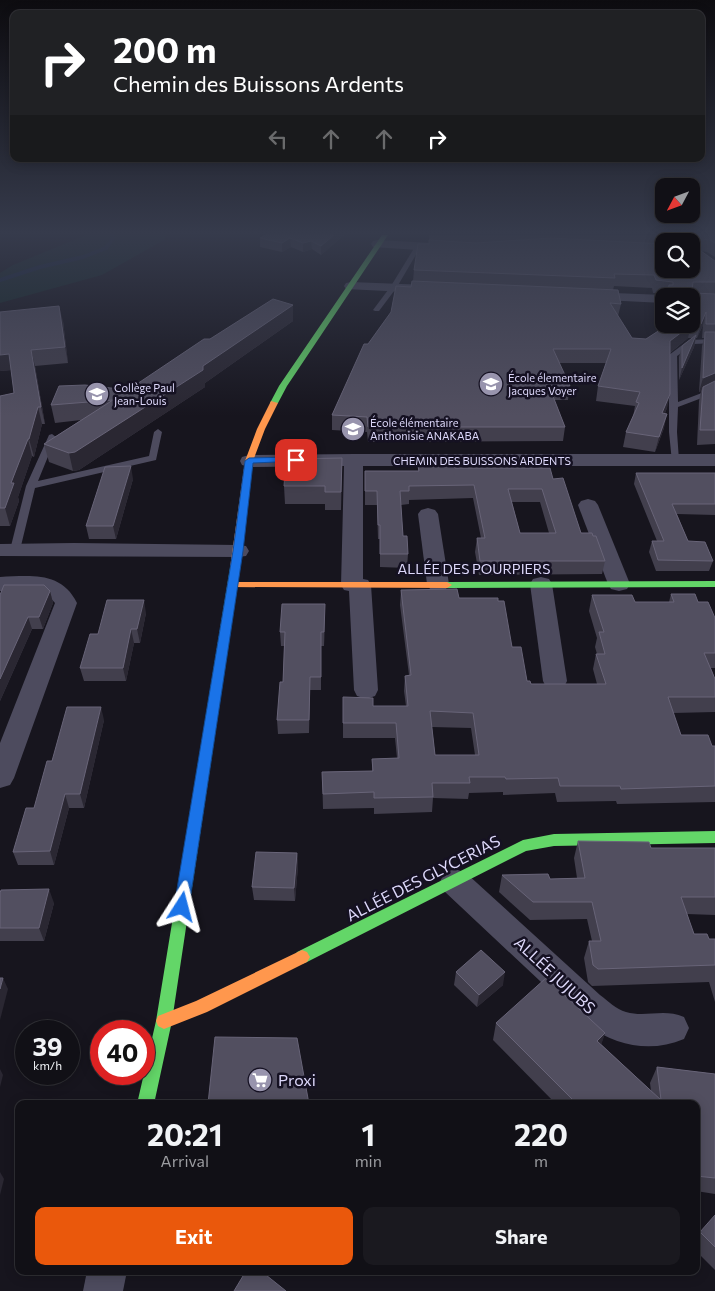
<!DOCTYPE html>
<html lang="en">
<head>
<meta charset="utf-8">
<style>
  body { margin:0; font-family:Commissioner,sans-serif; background:#1a191f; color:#f1f3f6; height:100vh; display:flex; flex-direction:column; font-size:19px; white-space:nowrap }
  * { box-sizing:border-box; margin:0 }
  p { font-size:16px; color:#9c9da1 }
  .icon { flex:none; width:28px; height:28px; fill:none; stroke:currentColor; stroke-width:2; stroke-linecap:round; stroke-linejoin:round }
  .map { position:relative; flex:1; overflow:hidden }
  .panel { position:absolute; left:15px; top:1100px; width:685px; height:175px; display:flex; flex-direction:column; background:#111016; border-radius:10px; box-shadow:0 2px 12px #0003,0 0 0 1px #303035 }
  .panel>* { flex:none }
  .hud { position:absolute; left:10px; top:10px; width:695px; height:152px; border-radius:10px; box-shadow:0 2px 12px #0003,0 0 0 1px #303035; background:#202124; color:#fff; overflow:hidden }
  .needle { width:32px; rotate:229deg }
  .controls { position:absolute; left:655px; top:178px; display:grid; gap:10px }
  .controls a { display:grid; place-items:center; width:45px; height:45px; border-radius:10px; background:#111016; box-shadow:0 2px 12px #0003,0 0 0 1px #303035; font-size:25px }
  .speed { position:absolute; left:15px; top:1020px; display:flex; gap:10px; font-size:25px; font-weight:700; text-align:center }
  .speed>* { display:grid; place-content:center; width:65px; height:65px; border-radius:50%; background:#111016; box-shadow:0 2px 12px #0003,0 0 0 1px #303035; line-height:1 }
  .speed small { font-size:12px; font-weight:400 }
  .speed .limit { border:8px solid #d22; background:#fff; color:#111 }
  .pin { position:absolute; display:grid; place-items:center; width:42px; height:42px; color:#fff; margin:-21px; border-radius:10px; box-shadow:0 2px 8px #0006 }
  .me { position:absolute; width:55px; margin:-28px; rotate:9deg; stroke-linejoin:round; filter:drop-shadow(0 0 4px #0008) }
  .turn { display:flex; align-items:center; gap:18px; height:105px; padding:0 20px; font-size:22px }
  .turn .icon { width:65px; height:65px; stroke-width:2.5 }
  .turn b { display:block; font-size:35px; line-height:42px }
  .lanes { display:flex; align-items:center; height:48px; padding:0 20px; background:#0003; justify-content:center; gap:25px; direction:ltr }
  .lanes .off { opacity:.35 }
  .eta { display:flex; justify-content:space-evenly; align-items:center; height:85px; text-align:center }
  .eta b { font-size:30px; font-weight:700; line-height:35px }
  .action { display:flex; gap:10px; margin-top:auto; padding:10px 20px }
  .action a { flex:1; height:58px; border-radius:10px; background:#ea580c; color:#fff; font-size:20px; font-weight:700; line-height:58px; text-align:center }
  .action a+a { background:#1a191f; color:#f1f3f6 }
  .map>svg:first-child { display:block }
</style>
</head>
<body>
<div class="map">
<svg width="715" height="1291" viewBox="0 0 715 1291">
  <rect width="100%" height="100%" fill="#17151e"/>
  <polygon fill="#152829" points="86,235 166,235 164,240 102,275 0,303 0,273 13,265"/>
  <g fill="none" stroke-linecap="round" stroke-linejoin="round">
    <polyline stroke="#172643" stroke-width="4" points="0,280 40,267 83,257 106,248 113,238 112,235"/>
    <g fill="#4d4b5e" fill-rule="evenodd">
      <polygon points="416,245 421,246 397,287 379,311 375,311 373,310 391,286"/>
      <polygon points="715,339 715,343 694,344 677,356 678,402 715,388 715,393 678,407 677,432 679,460 675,463 672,462 669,432 669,355 689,340"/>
      <polygon points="158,429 162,432 156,460 35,488 20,550 15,553 11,552 10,550 26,486 49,435 52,434 56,437 38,481 149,456 154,432"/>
    </g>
    <g fill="#4d4b5e" fill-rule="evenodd">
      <polygon points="378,240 449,244 456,248 449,252 373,247 371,244 373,241"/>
      <polygon points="351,282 427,285 432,286 434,289 432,292 427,293 346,289 344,286 346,283"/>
      <polygon points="588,292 664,295 669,296 664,296 664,303 583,299 581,296 583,293"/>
      <polygon points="354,454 715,454 715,466 363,466 363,579 368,580 371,585 378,690 375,696 366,699 357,696 354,690 349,591 344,590 341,585 344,466 249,467 242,465 240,461 242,457 249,455"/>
      <polygon points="588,499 595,501 598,505 630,584 627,589 619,591 611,589 608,584 578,505 581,501"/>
      <polygon points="428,508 435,510 438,514 449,584 446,589 438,591 430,589 427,584 418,514 421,510"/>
      <polygon points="74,543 238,545 246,546 249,551 246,556 238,557 0,556 0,544"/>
      <path d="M0 577C31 576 61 571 77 603L14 778 10 785 0 788V743L55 603 47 594 41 591H0Z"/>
      <polygon points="541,577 549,579 552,584 567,681 564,687 555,690 546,687 543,681 530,584 533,579"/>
      <path d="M455 869 466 873 600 995C608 1001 616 1009 626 1012 646 1018 663 1008 684 1017L689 1028 684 1039C651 1053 617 1046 588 1026L444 891 440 882 444 873Z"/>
      <polygon points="87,1271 127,1271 123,1291 83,1291"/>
    </g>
    <g fill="#63d668" fill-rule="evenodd">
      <polygon points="382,235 388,235 287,386 278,403 271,405 270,403 279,386"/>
      <polygon points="235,565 240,568 172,1021 154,1104 137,1104 156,1021 230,568"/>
      <polygon points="715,581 715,587 447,588 442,585 447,582"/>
      <polygon points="715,831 715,843 554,846 526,851 307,962 302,964 297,962 294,957 297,952 523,840 554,834"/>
    </g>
    <g fill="#ff974d" fill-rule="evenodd">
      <polygon points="271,401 278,403 265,429 253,461 240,568 235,571 230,568 245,461 257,429"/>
      <polygon points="232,582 447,582 452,585 447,588 228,587 227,585 228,583"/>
      <polygon points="302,950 307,952 310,957 307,962 207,1012 164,1029 158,1026 156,1021 158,1016 196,1001"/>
    </g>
  </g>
  <g fill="#423f4d" fill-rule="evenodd">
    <polygon points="265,235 344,235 321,255 312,249 303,252 291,247 282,252 260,247 260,238"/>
    <path d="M429 235H715V257L707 252 701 251 715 261V444L697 445 699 401 701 391 699 392 702 346 704 338H702L703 325 697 338H696L694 347 679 380V357L682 346 692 338H688L670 353 667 408 665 413 664 428 655 452 623 447 626 432 633 417 635 406 596 401 598 386 606 363H559L570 386 568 400H554L565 427 563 441 368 442 367 432 332 430V415L368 344 411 287 413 281 414 270 429 244ZM664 241H691L664 269ZM614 286 652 288 653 293H659L656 305 663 328 646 339 632 338 618 316 621 304 613 290ZM664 296 691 324H664Z"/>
    <polygon points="293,305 293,321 205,383 205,387 79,470 73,471 49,462 44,444 81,420 55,423 51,405 128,390 210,339"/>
    <polygon points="63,321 68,363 35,366 45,424 42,424 34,457 32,456 18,497 19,501 10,526 0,526 0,396 14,393 11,370 0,371"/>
    <polygon points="342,458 341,510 325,510 325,504 285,504 284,486"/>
    <path d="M418 466 455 468 553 479 581 533 593 536 605 561 602 574 479 575 475 552 477 538H481L473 498 409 500V504L401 505 403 536 408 554 407 568 380 567V539H378L377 505H365V471H418ZM512 502H540L549 533H520Z"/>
    <polygon points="636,473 715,473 715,515 677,514 688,541 713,561 709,571 656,571 649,552 652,541 657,541 634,484"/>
    <polygon points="133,479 116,539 89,539 86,526"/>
    <path d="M401 590 459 598 498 601 512 647 527 681 531 684H597L593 669 596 654H597L595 647 597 638 589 611 592 595 635 602H669L671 594 698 602 715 618V668H711L715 679V712L673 713 681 735 712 746H715V802L617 804 616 801 557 802 555 793 503 795V792L469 793 468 799 433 798 432 812 374 814V808L323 809 322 772 372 771V759L397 758 395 738H343V723L373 706H406L404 691 405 676 409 675 400 605ZM432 727 471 728 475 755H435Z"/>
    <polygon points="50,591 53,603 43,629 32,629 0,701 0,595"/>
    <polygon points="146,613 140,643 134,643 126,681 84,681 80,668 98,634"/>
    <polygon points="325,617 324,646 321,646 321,690 310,690 309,733 278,734 277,720 283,682 284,646 281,646 280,632"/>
    <polygon points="104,720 84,808 69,808 54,865 18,865 13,852 34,808 52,761"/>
    <polygon points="578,841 651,848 715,848 715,915 687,914 694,934 709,939 715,939 715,1002 709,982 592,986 588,982 584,958 589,941 592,941 587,919 530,920 499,892 502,875 550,879 577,878 574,858"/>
    <polygon points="297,853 298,866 295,901 254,900 252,887"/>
    <polygon points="0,893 54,903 44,941 0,941"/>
    <polygon points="456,972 503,985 477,1007 454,985"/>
    <polygon points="496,1023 605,1033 601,1044 651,1091 650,1083 657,1067 715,1074 715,1194 696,1191 696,1104 556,1104 493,1040"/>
    <polygon points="715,1215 715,1270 696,1251 696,1238"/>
  </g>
  <g fill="#2a2732">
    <polygon points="334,235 344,235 321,255 321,246"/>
    <polygon points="290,238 291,247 282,252 282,243"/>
    <polygon points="311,241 312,249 303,252 303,243"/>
    <polygon points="293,305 293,321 205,383 205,387 79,470 73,471 69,453 203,366"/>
    <polygon points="59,306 63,321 68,363 65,347"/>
    <polygon points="706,312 703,325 697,338 701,324"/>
    <polygon points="691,325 688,338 667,355 670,341"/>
    <polygon points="696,335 694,347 679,380 682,368"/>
    <polygon points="31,350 35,366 45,424 41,407"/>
    <polygon points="9,354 13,370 0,371 0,355"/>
    <polygon points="715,373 715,384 703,387 701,391 699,392 703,378"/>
    <polygon points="670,394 667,408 659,427 662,413"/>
    <polygon points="38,407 42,424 34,457 29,439"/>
    <polygon points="667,414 664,428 655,452 659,437"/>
    <polygon points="28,439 32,456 18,497 19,501 10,526 5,508 11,483"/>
    <polygon points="342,458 342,477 341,510 341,492"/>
    <polygon points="131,466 133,479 116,539 113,526"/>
    <polygon points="50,591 53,603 43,629 39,617"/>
    <polygon points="144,600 146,613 140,643 137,629"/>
    <polygon points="325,604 325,617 324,646 324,632"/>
    <polygon points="28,617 32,629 0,701 0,679"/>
    <polygon points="131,629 134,643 126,681 123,668"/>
    <polygon points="101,707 104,720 84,808 80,794"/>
    <polygon points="65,794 69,808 54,865 50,851"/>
    <polygon points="297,853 298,866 295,901 294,888"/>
    <polygon points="49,889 54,903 44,941 39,928"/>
    <polygon points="505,972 503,985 477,1007 479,995"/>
    <polygon points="3,978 8,989 0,1020 0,989"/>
    <polygon points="605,1033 600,1049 597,1041"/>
    <polygon points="0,1069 3,1075 0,1087"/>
    <polygon points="0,1172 4,1179 0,1195"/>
  </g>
  <g fill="#524f60" stroke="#686478" fill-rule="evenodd">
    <polygon points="265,235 334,235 321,246 311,241 303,243 290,238 282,243 260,238"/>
    <polygon points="667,235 715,235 715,243 710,240 692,238 692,248 701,251 715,261 715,282 693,282 692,291 694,293 715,294 715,324 706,324 706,312 701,324 691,325 670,341 670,394 662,413 667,414 659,437 626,432 639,403 636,402 640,392 598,386 611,349 553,349 570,386 549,386 565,427 368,427 367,417 332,415 364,344 368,344 391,312 396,286 411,287 412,281 618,290 621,304 610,303 632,338 646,339 669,324 691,324 691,296 664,296 664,307 659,292 668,292 669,285 673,285 673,282 656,280 654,275 614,274 615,278 414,270 418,244 429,244 429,240 476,243 551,238 664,244 664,269 691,269 691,241 668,241"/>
    <polygon points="273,299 293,305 203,366 203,370 75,452 69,453 44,444 113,400 51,405 59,386 85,385 128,390 204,339 210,339"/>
    <polygon points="59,306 65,347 31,350 41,407 38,407 29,439 28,439 11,483 14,483 5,508 0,508 0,396 14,393 9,354 0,355 0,312"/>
    <polygon points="705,332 715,332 715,373 703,378"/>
    <polygon points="696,335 682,368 682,346"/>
    <polygon points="715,381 715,430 700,430 703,387"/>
    <polygon points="342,458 341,492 325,492 325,486 284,486 286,459"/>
    <path d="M454 465 455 468H550L553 479 563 478 581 533H592L593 536H596L605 561H480L477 538H485L474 485 409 486V491H400L403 536H407L408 554H380V525H378L377 491H365V471H419L418 466ZM508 489H542L556 533H520Z"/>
    <polygon points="131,466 113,526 86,526 105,467"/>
    <polygon points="636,473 715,473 715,504 672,504 688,541 705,542 713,561 658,560 652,541 664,541"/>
    <polygon points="4,585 44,585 50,591 39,617 28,617 0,679 0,595"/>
    <path d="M457 589 459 598H498V601H504L512 647H521L527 681H530L531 684H606L596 654H605L599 632H604L592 595H632L635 602H674L671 594H695L698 602H708L715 618V653H704L715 679V697H668L681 735H708L712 746H715V786L621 789 620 786H560L558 778 506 779 505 777H469L470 783H432L433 797 374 798V792L323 794 322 772 373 771 372 759 399 758 396 723H343V697L373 698V706H408L405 676 411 675 401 590ZM430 711 473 713 479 755H435Z"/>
    <polygon points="107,600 144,600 137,629 131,629 123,668 80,668 90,634 98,634"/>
    <polygon points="282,604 325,604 324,632 321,632 321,677 310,677 309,720 277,720 280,682 283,682 285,632 280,632"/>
    <polygon points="67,707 101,707 80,794 65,794 50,851 13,852 26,808 34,808 47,761 52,761"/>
    <polygon points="578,841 649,842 651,848 715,848 715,897 681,897 694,934 707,934 709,939 715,939 715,965 598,969 593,965 589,941 601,941 592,902 533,902 502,875 548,874 550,879 585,878"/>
    <polygon points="256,852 297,853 294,888 252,887"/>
    <polygon points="49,889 39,928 0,928 0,893 1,890"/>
    <polygon points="481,950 505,972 479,995 456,972"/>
    <polygon points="0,978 3,978 0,989"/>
    <polygon points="546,978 605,1033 597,1041 661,1100 657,1067 715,1074 715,1178 696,1176 696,1104 573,1104 575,1102 496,1023"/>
    <polygon points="215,1037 297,1038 309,1104 208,1104"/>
    <polygon points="715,1215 715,1247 700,1232"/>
    <polygon points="246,1271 261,1271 286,1291 234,1291"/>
  </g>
  <linearGradient id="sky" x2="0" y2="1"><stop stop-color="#0d0c10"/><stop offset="0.56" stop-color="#363b4c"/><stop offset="1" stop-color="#363b4c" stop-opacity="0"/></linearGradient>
  <rect width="715" height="416" fill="url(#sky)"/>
  <polygon fill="#1a73e8" stroke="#114b97" points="296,457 301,460 300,461 253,463 243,551 189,907 187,911 182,913 176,911 174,907 233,551 245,461 249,458"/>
  <defs>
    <g id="school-disc" transform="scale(1.25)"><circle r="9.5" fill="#9894ad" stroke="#151122"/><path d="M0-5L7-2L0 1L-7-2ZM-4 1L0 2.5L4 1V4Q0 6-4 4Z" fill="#fff"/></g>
    <g id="supermarket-disc" transform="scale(1.25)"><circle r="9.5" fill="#9894ad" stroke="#151122"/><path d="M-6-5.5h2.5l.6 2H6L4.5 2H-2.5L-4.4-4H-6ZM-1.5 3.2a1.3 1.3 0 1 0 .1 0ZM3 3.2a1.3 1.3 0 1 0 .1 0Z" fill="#fff"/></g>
  </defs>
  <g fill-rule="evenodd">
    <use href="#school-disc" x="491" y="384"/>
    <use href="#school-disc" x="97" y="394"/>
    <use href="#school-disc" x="353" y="429"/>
    <use href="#supermarket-disc" x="260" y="1080"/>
  </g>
  <g text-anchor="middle" stroke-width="5" stroke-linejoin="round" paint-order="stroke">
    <g font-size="11" fill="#ddd8fa" stroke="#151122" text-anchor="start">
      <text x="508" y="382">École élementaire<tspan x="508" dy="13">Jacques Voyer</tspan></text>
      <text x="114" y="392">Collège Paul<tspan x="114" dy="13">Jean-Louis</tspan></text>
      <text x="370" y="427">École élémentaire<tspan x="370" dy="13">Anthonisie ANAKABA</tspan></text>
    </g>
    <g font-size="11" fill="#ddd8fa" stroke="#151122">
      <text x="482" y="465">CHEMIN DES BUISSONS ARDENTS</text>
    </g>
    <g font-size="14" fill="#ddd8fa" stroke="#151122">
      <text x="474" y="574">ALLÉE DES POURPIERS</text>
    </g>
    <g font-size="16" fill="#ddd8fa" stroke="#151122">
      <text transform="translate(423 878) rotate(-27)" y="6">ALLÉE DES GLYCERIAS</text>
      <text transform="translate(555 975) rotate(43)" y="6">ALLÉE JUJUBS</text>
    </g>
    <g font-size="16" fill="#ddd8fa" stroke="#151122" text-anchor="start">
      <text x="278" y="1086">Proxi</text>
    </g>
  </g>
</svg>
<div class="controls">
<a><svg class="needle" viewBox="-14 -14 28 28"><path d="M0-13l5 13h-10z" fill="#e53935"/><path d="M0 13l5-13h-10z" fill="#9c9da1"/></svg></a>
<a><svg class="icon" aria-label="search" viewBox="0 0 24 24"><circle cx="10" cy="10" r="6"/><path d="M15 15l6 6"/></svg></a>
<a><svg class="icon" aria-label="layers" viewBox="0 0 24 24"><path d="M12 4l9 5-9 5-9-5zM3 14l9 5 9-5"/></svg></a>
</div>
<div class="speed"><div>39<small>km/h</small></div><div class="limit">40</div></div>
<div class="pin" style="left:296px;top:460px;background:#d93025"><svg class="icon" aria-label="arrive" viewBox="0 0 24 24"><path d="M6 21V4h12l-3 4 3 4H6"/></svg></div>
<svg class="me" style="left:182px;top:907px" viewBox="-20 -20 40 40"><path d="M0-17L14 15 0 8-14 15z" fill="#1a73e8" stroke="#fff" stroke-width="4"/></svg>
<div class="hud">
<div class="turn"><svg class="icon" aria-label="right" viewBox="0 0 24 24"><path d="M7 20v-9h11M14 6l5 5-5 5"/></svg><div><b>200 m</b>Chemin des Buissons Ardents</div></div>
<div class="lanes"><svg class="icon off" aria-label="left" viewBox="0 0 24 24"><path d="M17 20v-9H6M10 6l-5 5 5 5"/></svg><svg class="icon off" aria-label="ahead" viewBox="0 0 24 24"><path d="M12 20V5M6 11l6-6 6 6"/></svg><svg class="icon off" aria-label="ahead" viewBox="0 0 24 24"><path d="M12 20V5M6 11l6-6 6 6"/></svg><svg class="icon" aria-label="right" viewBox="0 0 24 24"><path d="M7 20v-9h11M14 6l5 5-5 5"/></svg></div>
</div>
<section class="panel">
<div class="eta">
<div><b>20:21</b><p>Arrival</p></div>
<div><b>1</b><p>min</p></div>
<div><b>220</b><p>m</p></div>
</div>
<div class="action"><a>Exit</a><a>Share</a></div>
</section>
</div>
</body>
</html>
